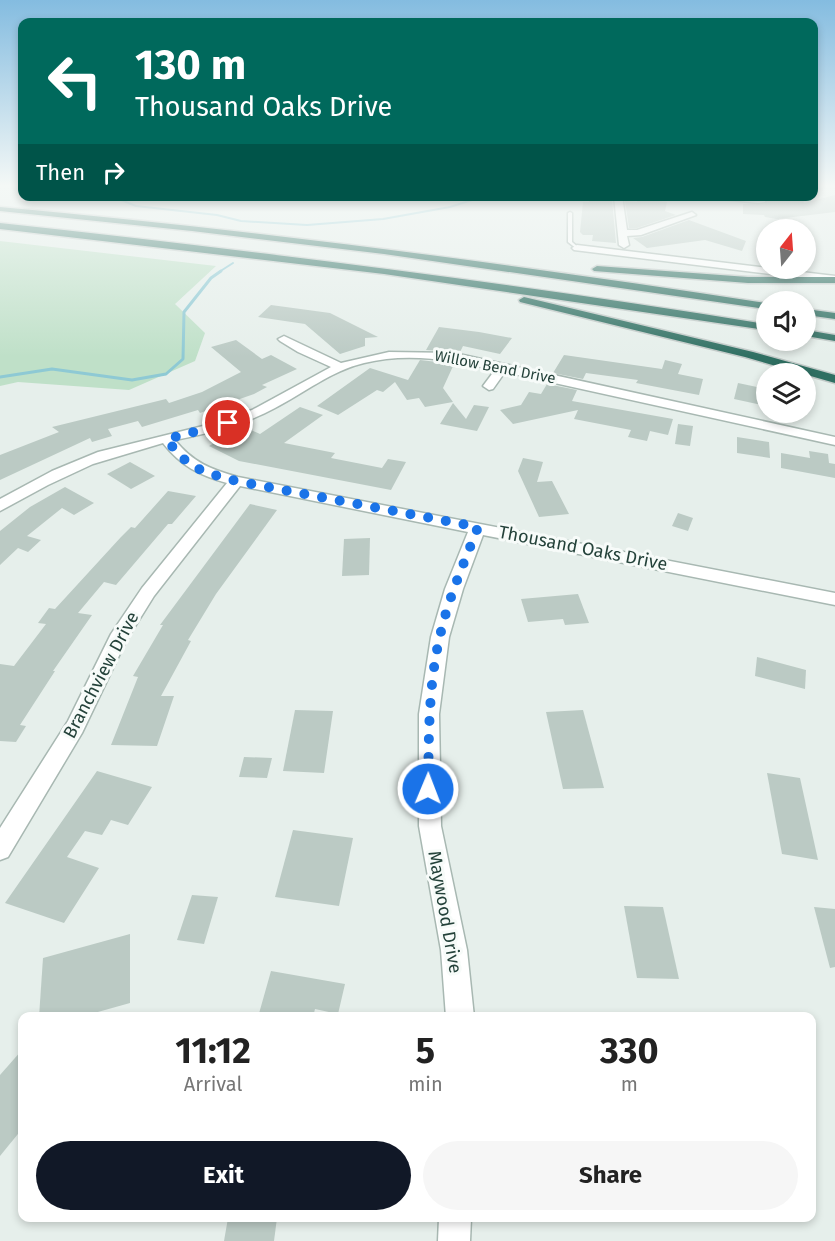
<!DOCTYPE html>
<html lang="en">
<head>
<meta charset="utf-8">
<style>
  body { margin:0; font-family:"Fira Sans",sans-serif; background:#f6f6f6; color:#222; height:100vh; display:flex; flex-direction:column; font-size:22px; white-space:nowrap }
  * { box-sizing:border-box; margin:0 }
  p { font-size:20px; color:#767676 }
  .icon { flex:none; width:33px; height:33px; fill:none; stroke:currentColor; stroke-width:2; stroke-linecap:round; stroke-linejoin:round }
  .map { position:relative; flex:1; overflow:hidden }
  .side { position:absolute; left:18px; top:1012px; width:798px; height:210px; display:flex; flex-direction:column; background:#fff; border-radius:12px; box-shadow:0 3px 9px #0003 }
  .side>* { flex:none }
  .guide { position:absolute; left:18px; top:18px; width:800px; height:183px; border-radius:12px; box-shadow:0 3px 9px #0003; background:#00695c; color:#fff; overflow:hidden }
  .needle { width:39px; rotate:17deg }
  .controls { position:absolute; left:756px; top:219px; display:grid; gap:12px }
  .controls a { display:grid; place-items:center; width:60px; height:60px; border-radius:50%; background:#fff; box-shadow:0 3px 9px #0003; font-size:30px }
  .pin { position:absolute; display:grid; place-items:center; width:51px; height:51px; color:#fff; margin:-26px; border:3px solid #fff; border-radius:50%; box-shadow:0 2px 6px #0007 }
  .me { position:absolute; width:66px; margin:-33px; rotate:1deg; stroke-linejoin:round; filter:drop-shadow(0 0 4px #0008) }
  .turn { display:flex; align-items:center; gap:21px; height:126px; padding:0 18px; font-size:27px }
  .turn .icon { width:78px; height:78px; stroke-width:2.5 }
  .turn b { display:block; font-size:42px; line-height:51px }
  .then { display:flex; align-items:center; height:57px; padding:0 18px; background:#0003; gap:12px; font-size:22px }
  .eta { display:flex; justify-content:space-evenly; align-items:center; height:102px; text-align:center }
  .eta b { font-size:36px; font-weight:700; line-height:42px }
  .cta { display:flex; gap:12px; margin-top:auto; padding:12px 18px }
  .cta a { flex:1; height:69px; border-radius:36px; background:#111827; color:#fff; font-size:24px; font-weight:700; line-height:69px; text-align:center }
  .cta a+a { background:#f6f6f6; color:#222 }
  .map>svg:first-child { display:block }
</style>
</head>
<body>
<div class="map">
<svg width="835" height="1241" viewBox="0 0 835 1241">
  <rect width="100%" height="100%" fill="#e6efeb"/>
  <polygon fill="#bfe0c8" points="0,241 216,266 175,304 205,333 195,361 129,390 18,382 0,386"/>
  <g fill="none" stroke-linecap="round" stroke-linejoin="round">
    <g stroke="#8ec9d4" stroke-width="2">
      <polyline points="111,196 136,206 217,215 241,221 307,225 383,219 450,207 475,199 474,196"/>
      <polyline points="219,272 233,263"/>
    </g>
    <polyline stroke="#8ec9d4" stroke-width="3" points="0,377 52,369 132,380 166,374 183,359 184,312 211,278 221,271"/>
  </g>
  <g fill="#bbcac4">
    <polygon points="835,195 835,212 777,219 765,217 764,215 743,214 743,204 765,204 769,196 802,196 804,203"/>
    <polygon points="589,196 608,196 608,200 612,200 616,243 592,241 593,235 583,235 580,232 583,202 589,202"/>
    <polygon points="638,199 667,202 665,211 676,215 637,228 629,228 625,201 637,202"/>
    <polygon points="689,220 746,241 742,251 705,240 647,248 633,238 642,237"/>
    <polygon points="271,305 330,313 378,337 365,338 365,346 340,354 305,324 258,317"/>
    <polygon points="439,327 479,332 512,338 500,354 463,346 460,352 426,350"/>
    <polygon points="236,340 262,359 271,355 297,369 262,385 267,387 254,394 200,413 198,410 142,427 138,421 108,429 112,436 92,442 90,438 0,480 0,455 59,432 52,427 166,399 169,403 202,392 241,372 211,347"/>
    <polygon points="564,355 662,369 665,360 682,364 678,374 703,379 699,395 636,383 638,380 586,373 583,379 553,373"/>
    <polygon points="420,360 454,364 443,388 453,402 425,407 419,398 407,400 395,382 383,392 377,390 338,415 317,406 370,368 408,380"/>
    <polygon points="738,383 766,389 766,406 734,399"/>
    <polygon points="547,384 577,390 572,401 673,419 668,435 650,431 647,441 628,437 631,430 574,419 578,410 513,424 500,410 521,405 529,392 541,394"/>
    <polygon points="453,403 466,419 474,405 489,407 477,431 440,424"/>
    <polygon points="300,407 323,415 284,443 335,453 331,458 382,468 388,459 406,462 391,490 239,461 209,446 242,426 260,434"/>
    <polygon points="678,424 693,426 690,446 675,444"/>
    <polygon points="737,437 769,442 770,458 737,453"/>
    <polygon points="809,451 828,454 829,463 835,464 835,478 781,468 781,453 810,458"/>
    <polygon points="523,458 543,462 537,482 552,481 569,514 539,517 518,471"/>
    <polygon points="130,462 155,476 131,489 107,474"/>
    <polygon points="65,487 94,503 74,515 62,508 27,536 41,540 28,552 18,548 0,565 0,531 30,507"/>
    <polygon points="168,491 196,496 172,524 168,524 116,585 104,582 78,613 92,615 53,671 55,671 20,725 26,726 16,742 0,741 0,664 14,666 46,624 38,623 49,608 55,609 121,537 131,527 135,528"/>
    <polygon points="250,504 277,510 216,594 188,640 191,641 161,696 174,696 157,746 111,745 138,677 133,676 163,625 160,625"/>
    <polygon points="678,513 693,518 688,531 672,526"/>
    <polygon points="370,538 369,575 342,576 344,539"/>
    <polygon points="578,594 589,623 565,625 563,619 528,622 521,599"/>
    <polygon points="757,657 806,670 805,689 755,676"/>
    <polygon points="295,710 333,711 324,773 283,771"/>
    <polygon points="583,710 604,788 563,789 546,712"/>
    <polygon points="244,757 272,758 267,778 239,777"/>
    <polygon points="97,771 152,787 128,825 111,820 102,835 85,831 67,857 99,868 64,923 5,903"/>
    <polygon points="767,773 800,778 818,860 782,854"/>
    <polygon points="293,830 353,838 339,906 275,897"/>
    <polygon points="192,895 218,897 204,944 177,940"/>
    <polygon points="624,906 663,907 679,979 637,978"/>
    <polygon points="814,907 835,909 835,967 830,968"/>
    <polygon points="130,934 130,1003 80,1017 39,1017 43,958"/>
    <polygon points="271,971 345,984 338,1014 315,1009 313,1017 258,1017"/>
    <polygon points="22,1050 22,1129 0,1156 0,1075"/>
    <polygon points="228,1218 277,1218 274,1241 224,1241"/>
  </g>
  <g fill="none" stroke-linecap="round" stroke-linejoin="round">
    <g stroke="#a8b8b2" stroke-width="3">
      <polygon id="lane" points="570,212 572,213 572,242 579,248 577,249 568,242 568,213"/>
    </g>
    <g stroke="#a8b8b2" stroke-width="3">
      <g id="street">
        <polygon points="614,196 622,196 627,230 637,230 692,212 696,215 641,235 627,236 629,245 624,248 619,245"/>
        <polygon points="696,196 758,199 759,196 767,196 765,202 758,203"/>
        <polygon points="577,245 835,276 835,282 574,250 572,248"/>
        <path d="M284 336 341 363 389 352 454 353 835 437V445L505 372 493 389 489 390 483 386 495 370C452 360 408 352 364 363 331 371 304 393 275 408 244 425 209 433 175 440 192 462 212 470 238 477L835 593V605L483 535 463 589 449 637 439 714 441 826 467 950 474 1017H446L441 950 419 826V714L431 637 445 589 468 532 240 486 154 596 126 641 82 733 8 857 0 860V828L68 721 111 634 142 588 227 483C199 475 181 466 163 443L93 464 48 485 0 511V499L52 471 98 452 207 425 252 410 331 367 298 352 280 341 278 339Z"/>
        <polygon points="439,1218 471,1218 470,1241 438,1241"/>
      </g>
    </g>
    <g stroke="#c2cac8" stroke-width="3">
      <g id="highway">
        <path d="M0 207C257 230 511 264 766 303V309L384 254 192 231 0 211Z"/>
        <path d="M0 223C256 251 512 283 766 324V330L384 274 0 229Z"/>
        <polygon points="597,266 748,277 835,277 835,283 748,283 594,271 592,269"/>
        <polygon points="524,297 753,352 835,375 835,383 745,357 520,302 519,300"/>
        <polygon points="806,309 835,313 835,319 806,315"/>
        <polygon points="806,330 835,335 835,341 806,336"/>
      </g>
    </g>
    <use href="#lane" fill="#fff" fill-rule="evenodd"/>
    <use href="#street" fill="#fff" fill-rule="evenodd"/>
    <use href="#highway" fill="#2f6f62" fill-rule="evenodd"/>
  </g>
  <linearGradient id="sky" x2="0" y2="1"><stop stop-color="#84bce0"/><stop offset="0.52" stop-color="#f4f8f6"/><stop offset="1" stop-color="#f4f8f6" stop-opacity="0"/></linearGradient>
  <rect width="835" height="357" fill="url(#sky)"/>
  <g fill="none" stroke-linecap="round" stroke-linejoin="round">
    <path stroke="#1a73e8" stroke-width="10" stroke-dasharray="0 18" d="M228 423 167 439C187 469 203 472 236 481L478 527C464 563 448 599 440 636 428 686 429 738 428 789"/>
  </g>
  <g text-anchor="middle" stroke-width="6" stroke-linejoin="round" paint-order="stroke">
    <g font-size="15" fill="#24423a" stroke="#f7fbf9">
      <text transform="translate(495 367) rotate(11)" y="5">Willow Bend Drive</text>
    </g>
    <g font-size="18" fill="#24423a" stroke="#f7fbf9">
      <text transform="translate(583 548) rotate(11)" y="6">Thousand Oaks Drive</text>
      <text transform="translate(101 675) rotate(-62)" y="6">Branchview Drive</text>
      <text transform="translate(445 912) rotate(80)" y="6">Maywood Drive</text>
    </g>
  </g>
</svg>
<div class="controls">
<a><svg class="needle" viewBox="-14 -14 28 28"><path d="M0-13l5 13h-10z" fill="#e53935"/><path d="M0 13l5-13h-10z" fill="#767676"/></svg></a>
<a><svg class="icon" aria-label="sound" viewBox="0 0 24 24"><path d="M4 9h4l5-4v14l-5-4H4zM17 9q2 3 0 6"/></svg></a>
<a><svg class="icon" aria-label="layers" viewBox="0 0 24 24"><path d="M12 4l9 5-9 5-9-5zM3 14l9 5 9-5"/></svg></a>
</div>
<div class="pin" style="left:228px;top:423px;background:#d93025"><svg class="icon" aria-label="arrive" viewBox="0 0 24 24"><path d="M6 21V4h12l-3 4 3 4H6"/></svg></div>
<svg class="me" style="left:428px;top:789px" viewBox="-20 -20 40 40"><circle r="17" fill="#1a73e8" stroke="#fff" stroke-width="3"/><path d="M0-11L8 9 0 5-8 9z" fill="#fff"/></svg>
<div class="guide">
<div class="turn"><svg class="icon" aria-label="left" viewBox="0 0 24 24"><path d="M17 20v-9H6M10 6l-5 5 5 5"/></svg><div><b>130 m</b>Thousand Oaks Drive</div></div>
<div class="then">Then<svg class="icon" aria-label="right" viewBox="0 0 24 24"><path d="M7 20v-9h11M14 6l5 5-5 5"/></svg></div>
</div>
<section class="side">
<div class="eta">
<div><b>11:12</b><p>Arrival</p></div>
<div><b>5</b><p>min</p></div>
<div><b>330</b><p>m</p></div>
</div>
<div class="cta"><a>Exit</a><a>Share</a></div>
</section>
</div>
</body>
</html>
